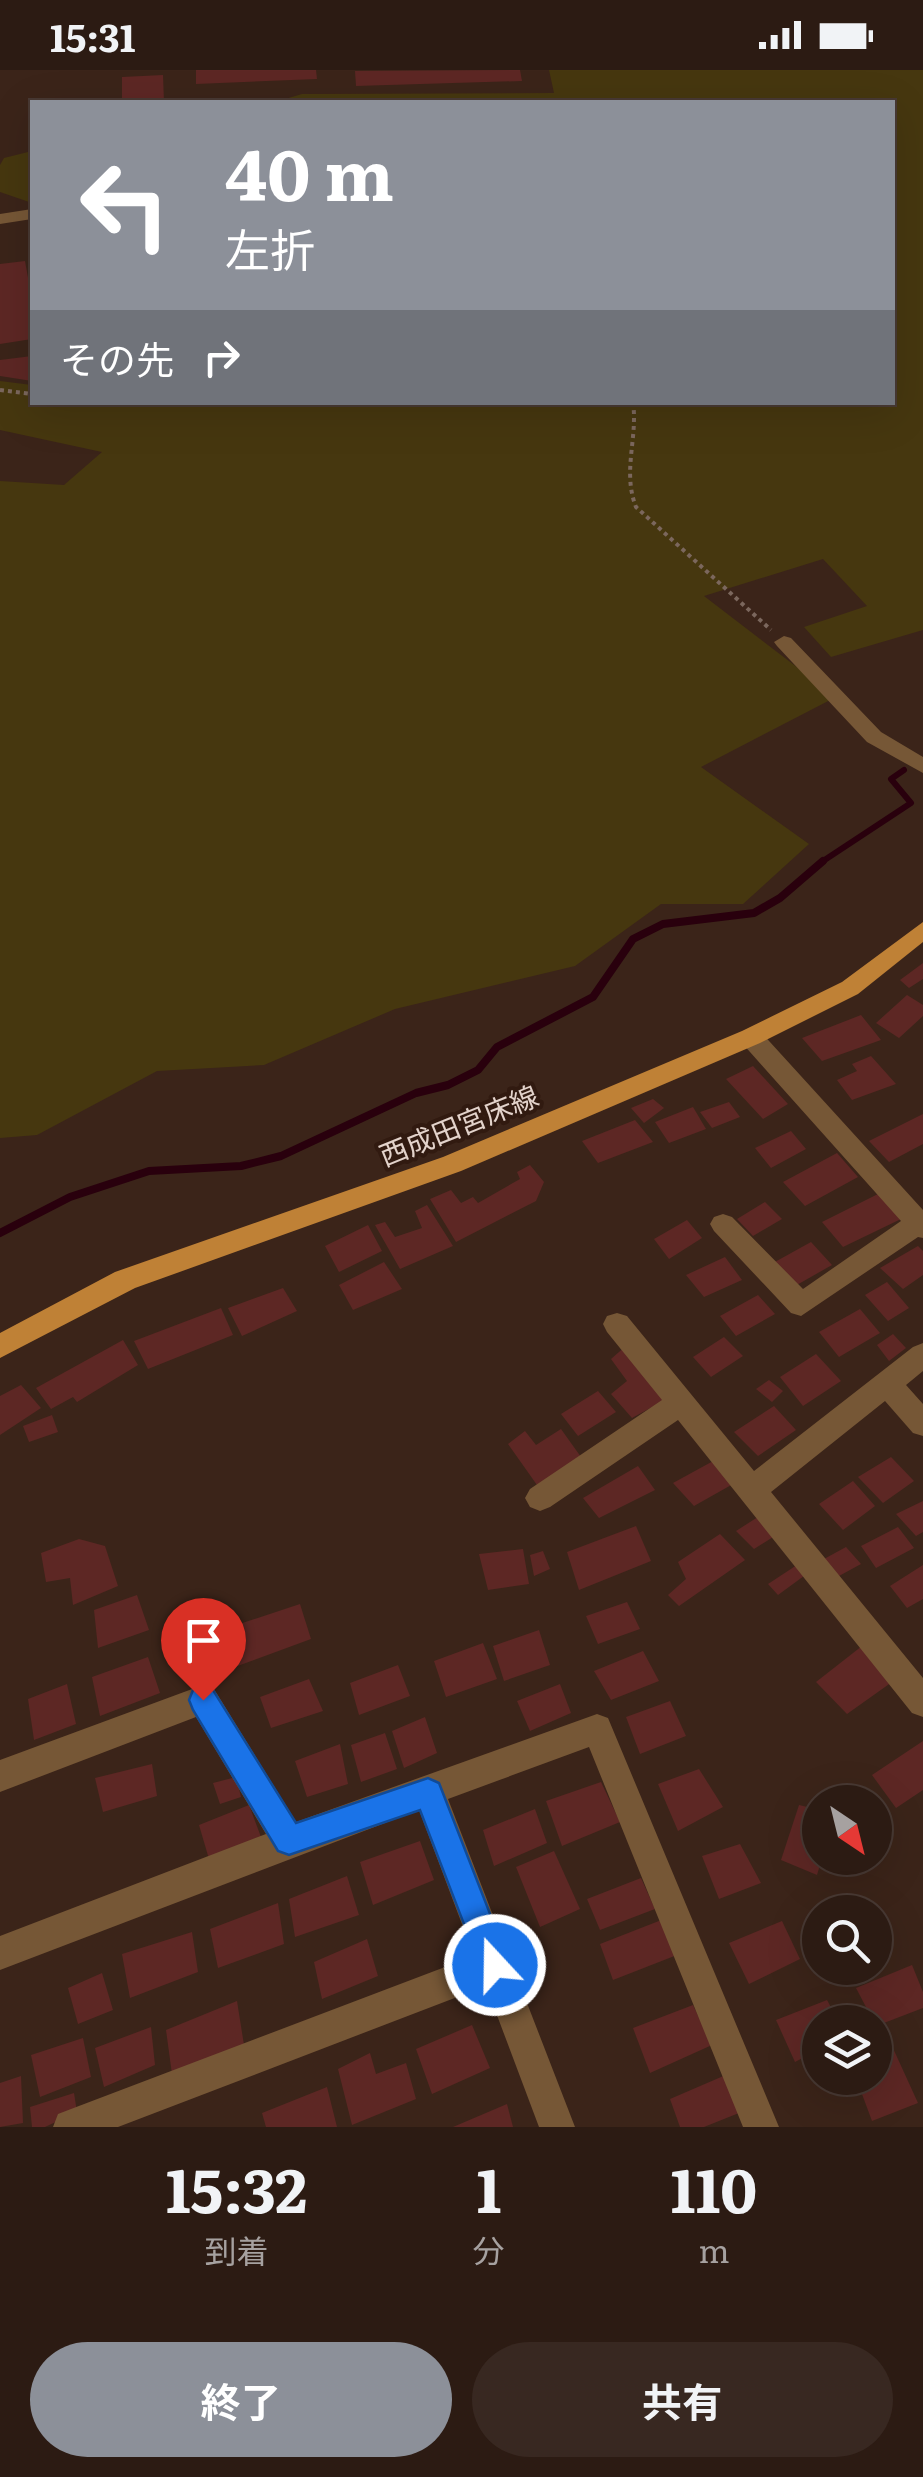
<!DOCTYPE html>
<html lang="ja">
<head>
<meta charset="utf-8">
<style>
  body { margin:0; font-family:Literata,"Noto Sans JP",serif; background:#382821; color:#f1f3f6; height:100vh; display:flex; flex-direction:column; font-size:38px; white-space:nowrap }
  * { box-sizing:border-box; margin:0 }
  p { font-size:32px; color:#a6a1a0 }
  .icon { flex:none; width:55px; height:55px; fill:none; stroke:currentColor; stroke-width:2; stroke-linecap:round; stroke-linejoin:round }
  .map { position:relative; height:2057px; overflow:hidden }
  .details { display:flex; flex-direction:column; background:#2c1b13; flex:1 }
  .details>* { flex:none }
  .hud { position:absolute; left:30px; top:30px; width:865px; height:305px; border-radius:0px; box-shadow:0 10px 40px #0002,0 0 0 2px #483933; background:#8c9099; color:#fff; overflow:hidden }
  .needle { width:65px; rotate:145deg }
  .controls { position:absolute; left:802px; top:1715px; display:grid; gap:20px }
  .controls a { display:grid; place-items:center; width:90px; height:90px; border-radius:50%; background:#2c1b13; box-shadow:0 10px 40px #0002,0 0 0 2px #483933; font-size:50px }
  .pin { position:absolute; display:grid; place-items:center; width:85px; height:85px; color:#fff; margin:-102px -42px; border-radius:50% 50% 50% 0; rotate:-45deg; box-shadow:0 0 10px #0007 }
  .pin .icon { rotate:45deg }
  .me { position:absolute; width:110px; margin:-55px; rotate:339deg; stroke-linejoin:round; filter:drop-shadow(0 0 8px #0008) }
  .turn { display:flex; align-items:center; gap:35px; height:210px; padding:0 30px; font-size:45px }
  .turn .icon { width:130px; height:130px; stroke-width:2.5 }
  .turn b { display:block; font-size:70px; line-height:85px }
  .then { display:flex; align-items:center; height:95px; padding:0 30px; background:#0003; gap:20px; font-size:38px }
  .eta { display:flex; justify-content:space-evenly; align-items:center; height:170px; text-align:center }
  .eta b { font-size:60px; font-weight:700; line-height:70px }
  .primary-button { display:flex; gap:20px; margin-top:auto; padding:20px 30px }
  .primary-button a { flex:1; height:115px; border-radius:60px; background:#8c9099; color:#fff; font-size:40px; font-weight:700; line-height:115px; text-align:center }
  .primary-button a+a { background:#382821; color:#f1f3f6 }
  .status { display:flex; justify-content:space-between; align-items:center; height:70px; padding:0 50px; background:#2c1b13; direction:ltr }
  .status svg { height:28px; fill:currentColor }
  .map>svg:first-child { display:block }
</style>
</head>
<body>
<div class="status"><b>15:31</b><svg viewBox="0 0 49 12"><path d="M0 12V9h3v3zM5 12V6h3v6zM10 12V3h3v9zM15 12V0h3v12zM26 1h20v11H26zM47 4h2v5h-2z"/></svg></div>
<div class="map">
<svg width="923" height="2057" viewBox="0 0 923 2057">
  <rect width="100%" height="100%" fill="#3b2419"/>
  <g fill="#46370f">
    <polygon points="549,0 923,0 923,560 831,587 804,557 867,536 823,489 704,526 836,627 701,697 809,774 743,834 661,834 575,896 395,939 264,995 157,1001 37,1065 0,1068 0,411 64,415 102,382 0,360 0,311 32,315 32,332 892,332 892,32 275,32 302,24 554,23"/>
    <polygon points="32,81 32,133 0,122 0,95 4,88"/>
  </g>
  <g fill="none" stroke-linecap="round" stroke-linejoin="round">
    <polyline stroke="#29000d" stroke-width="6" points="820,793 911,733 891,709 904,700"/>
    <polyline stroke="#29000d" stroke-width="8" points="0,1163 70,1127 149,1101 241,1096 281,1086 416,1023 448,1015 478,1000 497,977 593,927 633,869 663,854 754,843 780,828 823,791"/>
  </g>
  <g fill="#5d2724">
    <polygon points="196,0 316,0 317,9 196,14"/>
    <polygon points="520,0 522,11 356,16 355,1"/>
    <polygon points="163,5 164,32 122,32 122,7"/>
    <polygon points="25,191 32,230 32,269 0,274 0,194"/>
    <polygon points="32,286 32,311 0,306 0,290"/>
    <polygon points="923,893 923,909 909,918 900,910"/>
    <polygon points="907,925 923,935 923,946 899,968 876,953"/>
    <polygon points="861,945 881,970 822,991 802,968"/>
    <polygon points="871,986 896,1014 852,1030 837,1010 857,1001 852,994"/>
    <polygon points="753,996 788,1034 763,1049 726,1009"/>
    <polygon points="653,1029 664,1038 644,1053 631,1038"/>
    <polygon points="729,1032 740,1047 712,1058 700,1042"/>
    <polygon points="693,1037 706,1059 669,1073 655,1052"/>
    <polygon points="923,1044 923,1074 889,1092 869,1071"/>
    <polygon points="635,1050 653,1072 598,1093 582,1071"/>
    <polygon points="791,1061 806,1079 771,1098 755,1078"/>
    <polygon points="837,1083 858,1107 805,1136 783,1112"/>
    <polygon points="530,1095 544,1112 536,1131 456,1172 430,1129 451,1120 461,1133 473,1127 478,1133 520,1109 517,1102"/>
    <polygon points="878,1124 901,1149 843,1177 822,1152"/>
    <polygon points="765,1132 782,1149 753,1166 737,1149"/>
    <polygon points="427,1135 453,1176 400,1199 375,1155 385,1152 395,1167 422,1158 415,1141"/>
    <polygon points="687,1150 702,1168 669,1189 654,1169"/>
    <polygon points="368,1155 382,1181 339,1202 325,1176"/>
    <polygon points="811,1172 832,1195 795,1216 773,1193"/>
    <polygon points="918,1176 923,1181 923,1205 903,1219 880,1198"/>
    <polygon points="725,1187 742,1210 704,1227 686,1205"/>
    <polygon points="384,1192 402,1219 353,1240 339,1215"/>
    <polygon points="887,1212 909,1238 888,1251 865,1225"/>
    <polygon points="283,1218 297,1241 242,1266 228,1238"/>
    <polygon points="758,1225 775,1244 736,1266 720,1246"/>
    <polygon points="221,1238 233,1265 148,1299 134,1271"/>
    <polygon points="860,1239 880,1263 839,1287 819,1262"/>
    <polygon points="893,1264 906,1278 889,1291 877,1275"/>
    <polygon points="724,1267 743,1286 711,1307 693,1287"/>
    <polygon points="123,1270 138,1295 77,1332 73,1327 51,1339 36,1318"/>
    <polygon points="627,1275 667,1329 632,1348 611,1324 627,1311 611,1289"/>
    <polygon points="816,1284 841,1311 803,1336 780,1307"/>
    <polygon points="769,1310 783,1321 772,1332 756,1319"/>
    <polygon points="21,1315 41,1338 0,1365 0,1326"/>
    <polygon points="598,1321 616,1342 578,1366 561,1344"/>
    <polygon points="774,1336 796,1360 758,1386 734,1362"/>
    <polygon points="52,1345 58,1362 29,1372 23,1356"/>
    <polygon points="561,1359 581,1387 537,1415 508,1374 525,1361 536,1375"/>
    <polygon points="891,1387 914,1411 883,1433 858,1407"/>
    <polygon points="715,1390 733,1414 694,1436 673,1413"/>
    <polygon points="638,1396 655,1420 599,1448 583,1428"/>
    <polygon points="853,1411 875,1436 843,1460 819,1434"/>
    <polygon points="923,1431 923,1462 916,1466 896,1444"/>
    <polygon points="761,1445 778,1464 754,1479 736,1461"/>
    <polygon points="636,1456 651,1491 579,1520 567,1482"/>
    <polygon points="898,1457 914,1478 876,1498 861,1476"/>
    <polygon points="720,1464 745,1490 679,1536 668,1525 686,1509 678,1492"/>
    <polygon points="79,1469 105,1476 118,1516 73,1535 70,1508 46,1512 41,1483"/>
    <polygon points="846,1477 861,1494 839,1506 824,1489"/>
    <polygon points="523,1479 529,1514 488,1520 479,1484"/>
    <polygon points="543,1481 550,1499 534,1506 530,1485"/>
    <polygon points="800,1493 808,1503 778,1525 768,1514"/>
    <polygon points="923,1495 923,1529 907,1538 890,1516"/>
    <polygon points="137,1525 149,1560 98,1578 94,1540"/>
    <polygon points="627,1532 640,1559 598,1574 586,1546"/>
    <polygon points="300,1534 311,1569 224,1601 215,1562"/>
    <polygon points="539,1560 550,1595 504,1611 493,1576"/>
    <polygon points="483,1573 497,1609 446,1627 434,1591"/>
    <polygon points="862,1576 892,1612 847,1644 816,1612"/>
    <polygon points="643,1581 659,1611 611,1630 594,1601"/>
    <polygon points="148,1587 160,1623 100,1646 92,1607"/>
    <polygon points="398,1595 410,1626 359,1645 350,1613"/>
    <polygon points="309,1609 323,1641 271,1658 260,1627"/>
    <polygon points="67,1614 76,1654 34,1670 28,1629"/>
    <polygon points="560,1614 571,1643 530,1661 517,1631"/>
    <polygon points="670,1631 686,1666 640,1684 626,1647"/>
    <polygon points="425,1647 437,1683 404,1698 392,1661"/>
    <polygon points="385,1663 397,1699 361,1712 351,1675"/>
    <polygon points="923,1671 923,1720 896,1738 872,1705"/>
    <polygon points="340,1674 348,1714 307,1727 295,1691"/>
    <polygon points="152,1694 157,1726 103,1742 95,1708"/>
    <polygon points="699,1699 723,1737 678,1761 658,1714"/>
    <polygon points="236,1707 241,1727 220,1734 213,1713"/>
    <polygon points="601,1712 620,1752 562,1776 546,1731"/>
    <polygon points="249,1735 261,1767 209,1789 199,1755"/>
    <polygon points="799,1735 820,1740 822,1788 817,1805 781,1790"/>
    <polygon points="535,1739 547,1773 494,1796 483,1760"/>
    <polygon points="420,1771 434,1810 373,1835 360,1792"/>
    <polygon points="740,1774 761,1813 719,1829 702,1786"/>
    <polygon points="554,1781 580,1839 540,1857 516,1797"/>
    <polygon points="347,1806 359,1845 295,1867 289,1829"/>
    <polygon points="641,1808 655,1839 600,1860 587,1829"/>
    <polygon points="278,1833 284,1874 218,1898 210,1859"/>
    <polygon points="664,1849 677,1885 613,1910 600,1874"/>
    <polygon points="782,1851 800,1889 749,1914 729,1873"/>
    <polygon points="192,1862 198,1902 130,1928 122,1884"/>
    <polygon points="367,1869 378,1906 322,1929 314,1892"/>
    <polygon points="912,1895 923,1922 923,1938 876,1956 856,1918"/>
    <polygon points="102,1903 113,1940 78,1954 68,1918"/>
    <polygon points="827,1930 839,1952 820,1952 820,1979 795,1992 776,1950"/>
    <polygon points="237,1931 244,1975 172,2004 166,1960"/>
    <polygon points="693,1935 712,1975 650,2003 633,1958"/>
    <polygon points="472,1955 490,1998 432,2024 416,1979"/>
    <polygon points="151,1957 155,1995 104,2017 95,1978"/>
    <polygon points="83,1968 91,2007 40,2027 31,1985"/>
    <polygon points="892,1976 918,2033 872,2051 856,2008 875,2008 875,1984"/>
    <polygon points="370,1983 376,2004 406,1993 416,2029 352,2055 338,1999"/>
    <polygon points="735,2001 749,2039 704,2057 680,2057 670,2029"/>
    <polygon points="21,2006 23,2053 0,2057 0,2013"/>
    <polygon points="327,2017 337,2057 266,2057 262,2043"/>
    <polygon points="74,2023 77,2042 45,2057 32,2057 30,2037"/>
    <polygon points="507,2034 513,2057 453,2057"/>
  </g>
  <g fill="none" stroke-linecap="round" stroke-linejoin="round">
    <g stroke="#7b675d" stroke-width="4" stroke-dasharray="4 4" stroke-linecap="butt">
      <polyline points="0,320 32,324"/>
      <path d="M633 332C638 369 622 401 636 437L771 560"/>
    </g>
    <g fill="#765736" fill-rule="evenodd">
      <polygon points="32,139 32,149 0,154 0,144"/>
      <polygon points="784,566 791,568 881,662 923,687 923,703 867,672 777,576 774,572"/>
      <polygon points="751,958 760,961 923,1140 923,1168 918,1167 801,1246 791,1243 714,1161 710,1154 714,1147 723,1144 732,1147 803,1219 901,1151 742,973 739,967"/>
      <polygon points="617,1243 627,1246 754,1401 913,1277 923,1273 923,1301 906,1315 923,1334 923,1366 913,1363 885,1331 771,1422 923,1608 923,1647 912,1643 678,1350 550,1437 540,1441 530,1437 525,1428 530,1419 662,1330 607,1262 603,1254 607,1246"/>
      <polygon points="203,1615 214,1619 296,1752 597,1644 608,1648 779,2057 743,2057 589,1677 448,1729 575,2057 539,2057 486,1916 118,2057 53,2057 58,2044 71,2039 474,1886 419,1740 0,1900 0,1866 266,1764 196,1647 0,1722 0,1690"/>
    </g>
    <polygon fill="#bf8136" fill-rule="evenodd" points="923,852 923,872 858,924 760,973 461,1101 135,1218 0,1288 0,1263 115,1202 443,1087 742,961 842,912"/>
  </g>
  <polygon fill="#1a73e8" stroke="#114b97" stroke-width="2.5" points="203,1616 213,1620 296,1753 428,1708 439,1713 510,1895 506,1906 495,1910 484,1906 420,1740 289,1785 278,1781 193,1640 189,1630 193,1620"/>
  <g text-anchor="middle" stroke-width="8" stroke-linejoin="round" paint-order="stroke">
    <g font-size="28" fill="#e3d3cb" stroke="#311a10">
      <text transform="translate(459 1056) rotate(-22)" y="10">西成田宮床線</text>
    </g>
  </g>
</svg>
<div class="controls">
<a><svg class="needle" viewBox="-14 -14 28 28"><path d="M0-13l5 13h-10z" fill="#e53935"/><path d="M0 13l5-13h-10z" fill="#a6a1a0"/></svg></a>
<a><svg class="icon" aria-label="search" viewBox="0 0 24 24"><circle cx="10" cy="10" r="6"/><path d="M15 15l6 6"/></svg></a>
<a><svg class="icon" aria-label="layers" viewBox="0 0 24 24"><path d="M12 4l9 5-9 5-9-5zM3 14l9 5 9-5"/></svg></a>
</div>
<div class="pin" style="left:203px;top:1630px;background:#d93025"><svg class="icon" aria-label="arrive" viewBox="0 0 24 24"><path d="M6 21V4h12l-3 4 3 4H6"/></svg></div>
<svg class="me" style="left:495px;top:1895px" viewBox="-20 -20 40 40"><circle r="17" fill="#1a73e8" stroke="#fff" stroke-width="3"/><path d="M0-11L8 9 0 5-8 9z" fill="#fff"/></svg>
<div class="hud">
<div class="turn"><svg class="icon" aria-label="left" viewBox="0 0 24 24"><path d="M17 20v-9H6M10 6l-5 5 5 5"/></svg><div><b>40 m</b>左折</div></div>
<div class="then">その先<svg class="icon" aria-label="right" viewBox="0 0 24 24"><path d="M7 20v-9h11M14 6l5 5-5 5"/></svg></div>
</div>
</div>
<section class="details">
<div class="eta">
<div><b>15:32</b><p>到着</p></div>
<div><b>1</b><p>分</p></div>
<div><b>110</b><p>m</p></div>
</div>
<div class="primary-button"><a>終了</a><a>共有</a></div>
</section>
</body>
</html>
